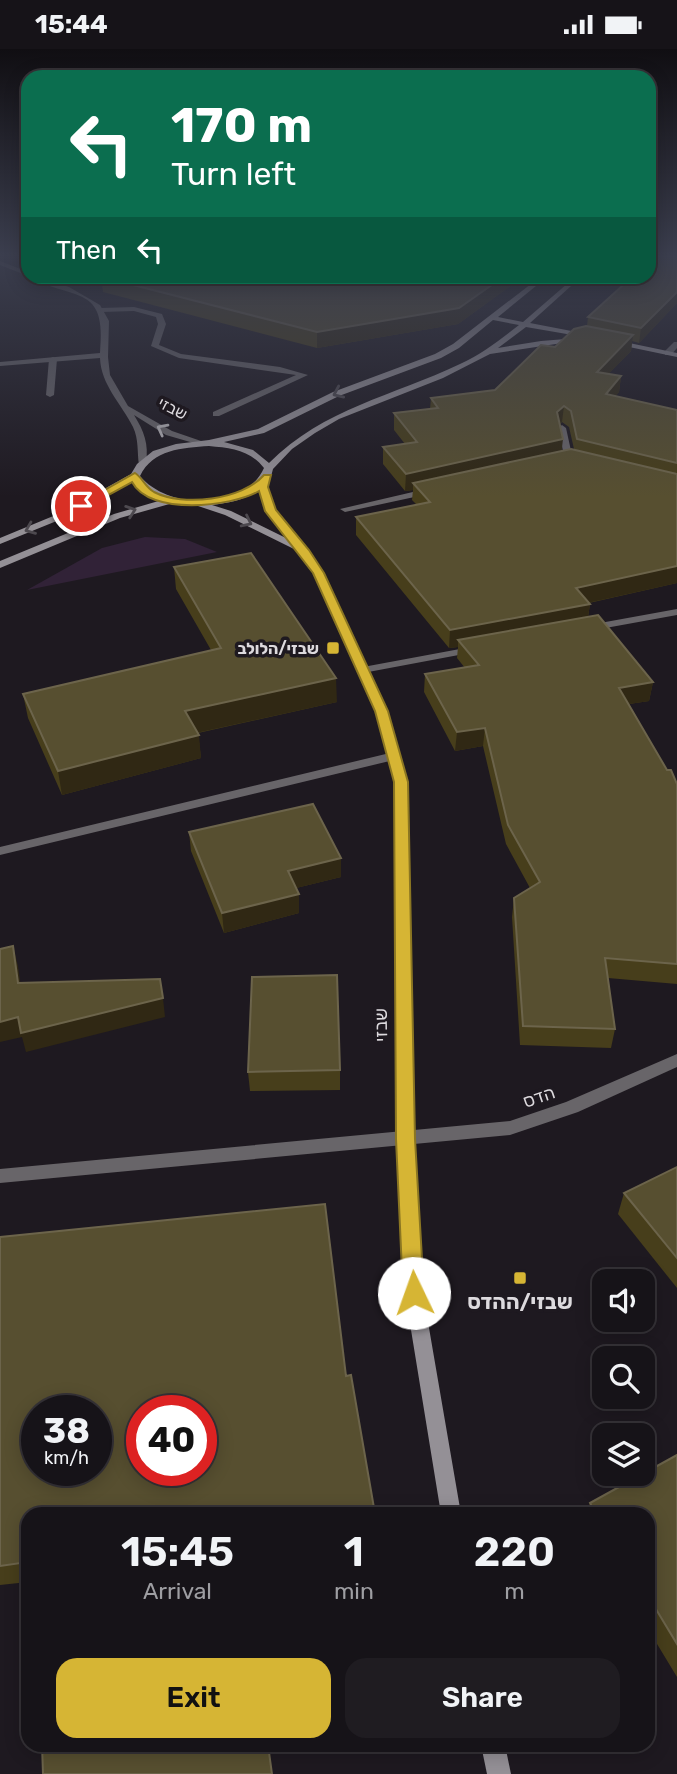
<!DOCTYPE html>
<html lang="en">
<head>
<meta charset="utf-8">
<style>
  body { margin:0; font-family:Rubik,Heebo,sans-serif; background:#1f1c21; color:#f1f3f6; height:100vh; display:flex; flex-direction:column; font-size:26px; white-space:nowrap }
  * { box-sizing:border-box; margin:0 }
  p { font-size:23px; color:#9e9ea2 }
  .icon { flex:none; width:38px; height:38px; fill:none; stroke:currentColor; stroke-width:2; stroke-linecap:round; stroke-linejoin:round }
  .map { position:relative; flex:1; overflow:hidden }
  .panel { position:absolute; left:21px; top:1458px; width:634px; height:245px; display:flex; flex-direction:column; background:#161318; border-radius:21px; box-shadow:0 4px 18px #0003,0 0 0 2px #353237 }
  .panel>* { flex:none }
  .banner { position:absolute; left:21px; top:21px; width:635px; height:214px; border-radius:21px; box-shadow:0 4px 18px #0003,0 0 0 2px #353237; background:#0b6e4f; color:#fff; overflow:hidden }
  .tools { position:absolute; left:592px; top:1220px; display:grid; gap:14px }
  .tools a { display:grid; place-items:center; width:63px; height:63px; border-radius:14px; background:#161318; box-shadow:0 4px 18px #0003,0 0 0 2px #353237; font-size:35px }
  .speed { position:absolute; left:21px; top:1346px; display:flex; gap:14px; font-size:35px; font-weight:700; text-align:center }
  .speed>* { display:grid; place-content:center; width:91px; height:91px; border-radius:50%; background:#161318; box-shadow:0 4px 18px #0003,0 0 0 2px #353237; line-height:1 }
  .speed small { font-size:18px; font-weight:400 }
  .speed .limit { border:10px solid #d22; background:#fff; color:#111 }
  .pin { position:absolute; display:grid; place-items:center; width:60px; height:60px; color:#fff; margin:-30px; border:4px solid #fff; border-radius:50%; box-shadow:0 2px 7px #0007 }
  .me { position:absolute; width:77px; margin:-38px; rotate:357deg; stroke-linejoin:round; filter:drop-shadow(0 0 5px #0008) }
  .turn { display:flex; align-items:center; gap:24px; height:147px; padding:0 35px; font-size:32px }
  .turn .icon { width:91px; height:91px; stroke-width:2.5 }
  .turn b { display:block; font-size:49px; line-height:60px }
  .then { display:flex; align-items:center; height:66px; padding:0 35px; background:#0003; gap:14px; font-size:26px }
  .eta { display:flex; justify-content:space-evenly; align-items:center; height:119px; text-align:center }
  .eta b { font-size:42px; font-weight:600; line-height:49px }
  .button { display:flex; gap:14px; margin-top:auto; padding:14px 35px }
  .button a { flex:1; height:80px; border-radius:21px; background:#d6b534; color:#111; font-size:28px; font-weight:600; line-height:80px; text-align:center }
  .button a+a { background:#1f1c21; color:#f1f3f6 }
  .status { display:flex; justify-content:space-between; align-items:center; height:49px; padding:0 35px; background:#161318; direction:ltr }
  .status svg { height:19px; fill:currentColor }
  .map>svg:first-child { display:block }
</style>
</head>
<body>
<div class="status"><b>15:44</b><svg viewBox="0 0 49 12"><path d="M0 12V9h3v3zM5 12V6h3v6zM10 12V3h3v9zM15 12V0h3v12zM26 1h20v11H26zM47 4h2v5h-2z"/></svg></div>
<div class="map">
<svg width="677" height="1725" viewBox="0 0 677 1725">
  <rect width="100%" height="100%" fill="#1e1920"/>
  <polygon fill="#312237" points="145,488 185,490 217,503 27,541 102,499"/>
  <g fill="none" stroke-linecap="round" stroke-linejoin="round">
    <g fill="#686569" fill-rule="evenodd">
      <polygon points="134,258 162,265 166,275 159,296 181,305 280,318 308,326 219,367 213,367 213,363 296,326 179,309 151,297 158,275 156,268 134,262 101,263 97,261 101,259"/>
      <polygon points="674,293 677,293 677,299 671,306 665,306 665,302"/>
      <polygon points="53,308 57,310 54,346 50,348 46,346 49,310"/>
      <polygon points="394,703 398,704 400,707 398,710 0,806 0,798"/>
    </g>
    <g fill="#686569" fill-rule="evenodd">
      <polygon points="0,212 28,223 28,227 0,216"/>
      <path d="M30 228H38L69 238 100 256 109 272 108 308 110 326 128 357 172 382 204 393V397L166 386 134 366C144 382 149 395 146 414L139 416C137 403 139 391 133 378 121 354 101 336 100 309L0 317V313L100 304C107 234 75 253 30 228Z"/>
      <polygon points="562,376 566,379 573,411 569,414 565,411 558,379"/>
      <polygon points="430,439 433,440 433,444 345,463 340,460"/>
      <polygon points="677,560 677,566 589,582 584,579 589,576"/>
      <polygon points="476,597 480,598 480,602 363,624 357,621 363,618"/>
      <polygon points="677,1005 677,1018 578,1063 510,1086 0,1134 0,1120 510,1072 566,1053"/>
    </g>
    <g fill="#949096" fill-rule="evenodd">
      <path d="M540 228H547L498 268 523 273 575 228H581L530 274 587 285H590V289L526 278 498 299 541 292 578 289 582 291 490 305 443 329 339 370 315 384 292 400 273 420 268 439 269 447 280 468 324 524 387 662 407 733 413 1089 423 1244 461 1465H441L405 1244 397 1089 395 733 375 662 314 524 296 501 225 466 198 457 173 454 120 469 0 519V512L114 465 162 451 142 442 134 431 69 467 0 495V489L63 463 131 425 137 415 153 402 176 395 209 391 258 380 333 343 435 305 453 295ZM493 271 519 276C500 291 482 305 460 315 393 347 324 359 269 414L253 401 224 393 264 384 339 347 441 309 459 299ZM209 397C231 399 250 401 264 419 244 463 168 461 140 427 153 400 182 399 209 397ZM259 441 264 458 286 489 231 462 212 456C229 454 245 451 259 441Z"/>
      <polygon points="610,290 677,304 677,308 610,294"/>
      <polygon points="481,1696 505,1696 511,1725 487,1725"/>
    </g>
  </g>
  <g fill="#473e1b" fill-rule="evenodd">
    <path d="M649 207H677V254L639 294 632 292 631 302 608 325 621 327 619 343 615 347 677 361V534L589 554 590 555 588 568 653 633 649 652 629 655 667 721 677 735V935L608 929 615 980 611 999 520 996 512 868 514 849 530 839 506 795 483 697 455 702 424 643 425 625 465 619 457 609 458 598 449 599 356 486V468L417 456 412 451 413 441 405 442 383 415V398L405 395 394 381V364L430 360 431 349 495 341 555 298 587 277 588 268 649 228ZM562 373 569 378 574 400 562 402 560 375Z"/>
    <polygon points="101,228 520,230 458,275 317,299 103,243"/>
    <polygon points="174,518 337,653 198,684 201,709 62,746 28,669 23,645 211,601 176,540"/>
    <polygon points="189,783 341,828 296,839 299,845 299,864 224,884 191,802"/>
    <polygon points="340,1021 340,1041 250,1042 248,1023"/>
    <polygon points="677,1118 677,1239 618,1165 624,1144"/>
    <polygon points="0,1188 346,1327 374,1459 373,1465 28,1465 28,1533 0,1536"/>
    <polygon points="677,1406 677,1628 648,1580 648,1465 586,1465 590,1454"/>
  </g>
  <g fill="#302814">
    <polygon points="503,228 520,228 520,230 458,275 317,299 317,283"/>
    <polygon points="677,243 677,254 639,294 641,279"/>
    <polygon points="633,286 631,302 595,339 597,323"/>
    <polygon points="621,327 619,343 604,362 606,345"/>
    <polygon points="564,357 562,373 555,380 557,363"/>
    <polygon points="563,390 561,407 413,434 413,441 405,442 406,425"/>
    <polygon points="677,517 677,534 574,557 576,539"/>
    <polygon points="590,555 587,574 458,591 458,598 449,599 450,581"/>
    <polygon points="336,629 337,653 187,686 185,662"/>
    <polygon points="653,633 649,652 616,657 619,639"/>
    <polygon points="485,679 483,697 455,702 457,683"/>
    <polygon points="199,686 201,709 62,746 58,722"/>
    <polygon points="341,809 341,828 288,841 288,822"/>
    <polygon points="299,845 299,864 224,884 222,864"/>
    <polygon points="13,897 18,917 23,953 18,934"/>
    <polygon points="163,949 165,968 26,1003 22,988 0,993 0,973 18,968"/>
  </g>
  <g fill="#574f30" stroke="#6c644b" stroke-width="2" fill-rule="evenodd">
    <polygon points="654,207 677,207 677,243 641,279 588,268 632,228 649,228 649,212"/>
    <polygon points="102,228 503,228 459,259 317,283"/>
    <polygon points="586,277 633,286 597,323 621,327 606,345 677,361 677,414 577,390 571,362 564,357 557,363 563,390 406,425 383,398 417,393 394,364 438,359 431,349 495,341 541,296 555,298 574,280"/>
    <polygon points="571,400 677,425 677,517 576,539 590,555 450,581 356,468 430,453 413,434"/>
    <polygon points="251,504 336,629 185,662 199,686 58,722 23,645 221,599 174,518"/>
    <polygon points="598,566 653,633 619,639 667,721 671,721 677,735 677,915 605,909 615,980 523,977 514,849 540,833 508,776 485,679 457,683 425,625 479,616 458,591"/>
    <polygon points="313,755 341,809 288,822 299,845 222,864 189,783"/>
    <polygon points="13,897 18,934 160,930 163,949 21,984 18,968 0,973 0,900"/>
    <polygon points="337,926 340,1021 248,1023 252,928"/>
    <polygon points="677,1118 677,1209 624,1144"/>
    <path d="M325 1155 346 1327 351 1326 374 1459 340 1465H28V1513L0 1517V1188ZM37 1362H96V1421H37ZM142 1362H201V1421H142Z"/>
    <polygon points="677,1406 677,1595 648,1547 648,1465 596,1465 590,1454"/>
    <polygon points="42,1696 268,1696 272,1725 43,1725"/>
  </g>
  <defs><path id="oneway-chevron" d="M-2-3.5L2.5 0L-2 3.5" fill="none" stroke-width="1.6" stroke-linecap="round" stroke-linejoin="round" transform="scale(1.75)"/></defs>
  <g stroke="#4d494f">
    <use href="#oneway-chevron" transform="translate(338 344) rotate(156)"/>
    <use href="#oneway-chevron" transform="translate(131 462) rotate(-19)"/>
    <use href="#oneway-chevron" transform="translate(247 473) rotate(26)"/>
    <use href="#oneway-chevron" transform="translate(30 480) rotate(158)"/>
  </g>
  <use stroke="#b4b1b5" href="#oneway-chevron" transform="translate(162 380) rotate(-152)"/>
  <linearGradient id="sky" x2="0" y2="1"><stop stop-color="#100e12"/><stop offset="0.46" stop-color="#3b3e4e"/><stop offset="1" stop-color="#3b3e4e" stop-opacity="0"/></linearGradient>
  <rect width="677" height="448" fill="url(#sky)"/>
  <path fill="#d6b534" stroke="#8b7622" stroke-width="2" d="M135 424C142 428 145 438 154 443 183 458 242 451 264 426H271L268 438 276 461 309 501 324 524 388 662 408 733 415 1090 424 1244 421 1251 414 1254 406 1251 403 1244 396 1090 394 733 375 662 313 524 265 462 259 442C231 458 150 467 132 433L85 459 76 457Z"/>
  <g fill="#d6b534" stroke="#1e1920" stroke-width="2.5">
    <rect x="326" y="592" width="14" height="14" rx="3.5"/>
    <rect x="513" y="1222" width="14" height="14" rx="3.5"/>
  </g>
  <g text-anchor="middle" stroke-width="7" stroke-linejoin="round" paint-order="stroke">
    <g font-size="16" fill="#dddade" stroke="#1e1920">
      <text transform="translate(173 359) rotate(27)" y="6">שבזי</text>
    </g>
    <g font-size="16" font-weight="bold" fill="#dddade" stroke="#1e1920" text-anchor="end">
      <text x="319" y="605">שבזי/הלולב</text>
    </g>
    <g font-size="18" fill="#dddade" stroke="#1e1920">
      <text transform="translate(381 976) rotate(-91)" y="6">שבזי</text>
      <text transform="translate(539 1048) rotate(-19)" y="6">הדס</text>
    </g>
    <g font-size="21" font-weight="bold" fill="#dddade" stroke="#1e1920">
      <text x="520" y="1260">שבזי/ההדס</text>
    </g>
  </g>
</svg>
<div class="tools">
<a><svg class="icon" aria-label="sound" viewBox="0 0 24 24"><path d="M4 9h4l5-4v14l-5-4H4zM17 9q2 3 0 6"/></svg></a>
<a><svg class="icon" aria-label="search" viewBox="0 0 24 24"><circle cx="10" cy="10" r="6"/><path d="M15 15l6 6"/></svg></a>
<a><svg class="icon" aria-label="layers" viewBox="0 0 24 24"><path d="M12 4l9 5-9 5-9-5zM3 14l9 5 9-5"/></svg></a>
</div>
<div class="speed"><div>38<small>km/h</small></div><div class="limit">40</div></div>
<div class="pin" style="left:81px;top:457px;background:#d93025"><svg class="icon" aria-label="arrive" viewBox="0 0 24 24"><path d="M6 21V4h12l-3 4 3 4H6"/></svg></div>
<svg class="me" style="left:414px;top:1244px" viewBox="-20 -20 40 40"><circle r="19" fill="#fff"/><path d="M0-13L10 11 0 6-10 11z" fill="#d6b534"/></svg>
<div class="banner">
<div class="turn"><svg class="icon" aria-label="left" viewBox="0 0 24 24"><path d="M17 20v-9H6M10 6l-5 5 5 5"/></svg><div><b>170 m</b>Turn left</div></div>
<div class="then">Then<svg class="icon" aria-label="left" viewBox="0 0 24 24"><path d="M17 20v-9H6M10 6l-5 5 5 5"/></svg></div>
</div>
<section class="panel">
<div class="eta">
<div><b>15:45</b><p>Arrival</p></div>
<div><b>1</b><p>min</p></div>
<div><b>220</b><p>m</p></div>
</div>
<div class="button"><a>Exit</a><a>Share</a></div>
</section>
</div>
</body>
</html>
